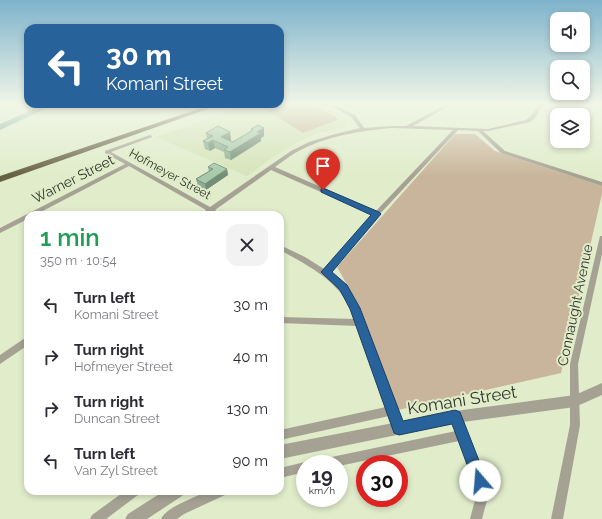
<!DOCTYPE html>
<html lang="en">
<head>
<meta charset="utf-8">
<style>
  body { margin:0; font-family:Raleway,sans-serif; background:#f2f2f3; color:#2b2b33; height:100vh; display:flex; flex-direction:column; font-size:15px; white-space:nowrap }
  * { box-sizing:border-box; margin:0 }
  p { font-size:13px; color:#7c7c81 }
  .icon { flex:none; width:22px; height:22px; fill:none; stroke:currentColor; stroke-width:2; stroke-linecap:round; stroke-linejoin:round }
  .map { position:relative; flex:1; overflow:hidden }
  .sheet { position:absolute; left:24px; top:211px; width:260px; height:284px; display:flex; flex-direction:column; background:#fff; border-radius:12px; box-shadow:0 2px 6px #0003 }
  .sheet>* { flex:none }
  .guide { position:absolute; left:24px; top:24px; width:260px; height:84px; border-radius:12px; box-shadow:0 2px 6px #0003; background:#28629a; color:#fff; overflow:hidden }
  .controls { position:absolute; left:550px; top:12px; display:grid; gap:8px }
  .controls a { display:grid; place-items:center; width:40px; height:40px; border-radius:8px; background:#fff; box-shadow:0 2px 6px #0003; font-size:20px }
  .speed { position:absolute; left:296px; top:455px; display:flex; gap:8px; font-size:20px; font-weight:700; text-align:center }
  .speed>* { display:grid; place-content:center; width:52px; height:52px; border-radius:50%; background:#fff; box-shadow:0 2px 6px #0003; line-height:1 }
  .speed small { font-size:10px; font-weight:400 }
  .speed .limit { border:6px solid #d22; background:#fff; color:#111 }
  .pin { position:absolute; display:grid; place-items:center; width:34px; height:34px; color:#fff; margin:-41px -17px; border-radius:50% 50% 50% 0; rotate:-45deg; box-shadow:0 0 4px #0007 }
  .pin .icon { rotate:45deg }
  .me { position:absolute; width:44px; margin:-22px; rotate:342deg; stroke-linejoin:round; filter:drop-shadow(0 0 3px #0008) }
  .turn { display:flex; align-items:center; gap:14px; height:84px; padding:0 16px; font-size:18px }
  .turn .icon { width:52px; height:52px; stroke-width:2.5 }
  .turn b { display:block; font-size:28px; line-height:34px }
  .round { display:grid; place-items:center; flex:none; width:42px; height:42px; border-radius:12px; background:#f2f2f3 }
  .headline { display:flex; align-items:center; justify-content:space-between; height:68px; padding:0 16px }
  h1 { font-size:24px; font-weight:600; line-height:30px; color:#1e9e55 }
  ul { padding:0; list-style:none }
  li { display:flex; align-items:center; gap:12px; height:52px; padding:0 16px }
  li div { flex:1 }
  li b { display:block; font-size:15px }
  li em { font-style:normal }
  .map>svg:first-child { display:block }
</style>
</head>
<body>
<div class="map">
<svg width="602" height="519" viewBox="0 0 602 519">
  <rect width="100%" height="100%" fill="#e0ecca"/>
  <polygon fill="#d5e4ba" points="317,103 348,119 345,127 318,133 298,142 273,157 247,176 156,137 248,104"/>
  <g fill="#c9b59b">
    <polygon points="280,103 310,103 339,119 303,133 258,105"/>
    <polygon points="455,134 475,134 495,151 602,186 602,194 561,373 398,410 358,304 337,267"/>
  </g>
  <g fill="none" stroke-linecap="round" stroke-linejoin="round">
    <polygon fill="#7fb1a2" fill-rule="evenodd" points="45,104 56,104 0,130 0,124"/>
    <g fill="#a5a294" fill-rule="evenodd">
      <path d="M326 103H332L355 115 364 128 392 126H406L449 103H455L413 126 488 129 526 120 531 116 540 103H544L535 118 530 122 488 131H483L505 151 602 182V186L501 153 478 131 458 130 379 215 330 273C342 282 352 294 359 308L404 429 403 433 399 434 395 433 389 416 280 440V430L386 407 358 326 280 323V317L355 319C342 282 312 268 280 250V245L305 257 324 269 373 215 271 170 215 210 223 215H215L211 212 207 215H200L206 210 129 166 35 215H28V219L0 233V228L125 164 105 153V151L150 135 152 136V137L111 152 210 207 291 151 309 142 335 134 360 128 351 117ZM392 128 453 130 376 211 275 167C282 162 288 157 295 153 325 136 359 131 392 128Z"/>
      <polygon points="600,236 602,236 602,254 578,364 580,425 563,519 551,519 570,425 570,364"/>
      <polygon points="28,336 28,345 0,364 0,355"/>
      <polygon points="455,412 458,414 468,435 468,436 486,481 487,500 482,519 470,519 475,500 474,481 459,441 339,466 339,464 317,464 318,460 322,459 456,431 450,417 452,414"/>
      <polygon points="305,462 309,464 305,464 305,472 280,478 280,468"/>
      <polygon points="125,491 140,491 138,495 106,519 90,519 92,515"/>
      <path d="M208 491H227L225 495 184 514 177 519H161C166 507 196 497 208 491Z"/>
    </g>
    <g fill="#a5a294" fill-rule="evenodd">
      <polygon points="602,383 602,395 575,407 455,423 280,459 280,445 455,411 575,395"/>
      <polygon points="164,491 184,491 182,496 147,519 125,519 128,514"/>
    </g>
    <polygon fill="#666043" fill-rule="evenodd" points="213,104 222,104 0,182 0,176"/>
  </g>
  <g fill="#8ead92">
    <polygon points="264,128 264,136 261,138 261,141 231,160 225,158 224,152 215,148 210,151 205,149 203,141 207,139 206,133 230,132 231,140 230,141 233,142 251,131 251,129"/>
    <polygon points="208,167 227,169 228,175 206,190 198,186 196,179 209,172"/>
  </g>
  <g fill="#748d77">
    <polygon points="264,128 264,136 261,138 261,141 231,160 230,152 257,132"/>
    <polygon points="230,132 231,140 224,145 221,137"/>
    <polygon points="213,140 215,148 210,151 208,143"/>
    <polygon points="227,169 228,175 206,190 205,184"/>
  </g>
  <g fill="#a5c9aa" stroke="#748d77">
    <polygon points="258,125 264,128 257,132 261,133 230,152 224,150 228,147 213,140 208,143 203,141 213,136 206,133 218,126 230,132 221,137 233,142 253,130 251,129"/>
    <polygon points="214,163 227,169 205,184 196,179 213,169 208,167"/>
  </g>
  <linearGradient id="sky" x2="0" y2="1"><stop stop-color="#7eb3cc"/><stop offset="0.59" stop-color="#f1f6e7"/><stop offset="1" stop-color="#f1f6e7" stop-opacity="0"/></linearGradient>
  <rect width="602" height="176" fill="url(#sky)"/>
  <polygon fill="#28629a" stroke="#1a4064" points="323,188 379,212 381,214 332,272 347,285 360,308 403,421 455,410 460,412 487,481 485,486 480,488 475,486 452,424 399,435 394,433 350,309 340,290 321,272 371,215 321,192 321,189"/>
  <g text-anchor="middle" stroke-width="4" stroke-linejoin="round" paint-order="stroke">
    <g font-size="12" fill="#32372a" stroke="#e0ecca">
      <text transform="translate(170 174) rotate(29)" y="4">Hofmeyer Street</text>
    </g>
    <g font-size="14" fill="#32372a" stroke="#e0ecca">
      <text transform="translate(73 179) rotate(-27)" y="5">Warner Street</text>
      <text transform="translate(575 305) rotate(-78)" y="5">Connaught Avenue</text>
    </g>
    <g font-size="17" fill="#32372a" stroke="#e0ecca">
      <text transform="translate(462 400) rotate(-9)" y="6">Komani Street</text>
    </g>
  </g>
</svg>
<div class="controls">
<a><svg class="icon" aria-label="sound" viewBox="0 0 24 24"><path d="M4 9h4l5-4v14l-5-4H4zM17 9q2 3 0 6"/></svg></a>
<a><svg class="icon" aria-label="search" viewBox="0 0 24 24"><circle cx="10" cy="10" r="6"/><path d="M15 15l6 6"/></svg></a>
<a><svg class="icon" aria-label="layers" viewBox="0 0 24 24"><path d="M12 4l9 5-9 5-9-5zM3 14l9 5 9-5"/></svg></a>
</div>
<div class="speed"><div>19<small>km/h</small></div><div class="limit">30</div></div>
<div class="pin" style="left:323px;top:190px;background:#d93025"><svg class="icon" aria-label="arrive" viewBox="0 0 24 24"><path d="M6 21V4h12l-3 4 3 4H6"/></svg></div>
<svg class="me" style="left:480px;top:481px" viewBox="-20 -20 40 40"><circle r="19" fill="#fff"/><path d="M0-13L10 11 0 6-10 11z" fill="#28629a"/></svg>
<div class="guide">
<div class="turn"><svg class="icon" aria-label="left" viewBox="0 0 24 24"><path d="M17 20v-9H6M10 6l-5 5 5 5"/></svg><div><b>30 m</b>Komani Street</div></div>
</div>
<section class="sheet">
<div class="headline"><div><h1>1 min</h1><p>350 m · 10:54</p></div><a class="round"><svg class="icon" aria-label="close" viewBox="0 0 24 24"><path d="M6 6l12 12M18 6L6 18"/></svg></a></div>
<ul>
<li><svg class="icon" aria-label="left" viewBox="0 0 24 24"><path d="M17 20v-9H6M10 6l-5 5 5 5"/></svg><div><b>Turn left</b><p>Komani Street</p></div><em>30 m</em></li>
<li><svg class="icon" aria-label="right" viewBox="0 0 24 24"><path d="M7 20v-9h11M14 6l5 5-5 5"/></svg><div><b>Turn right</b><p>Hofmeyer Street</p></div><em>40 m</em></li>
<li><svg class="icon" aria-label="right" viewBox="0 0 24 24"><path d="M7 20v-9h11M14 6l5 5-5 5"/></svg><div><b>Turn right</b><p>Duncan Street</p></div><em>130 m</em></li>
<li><svg class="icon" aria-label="left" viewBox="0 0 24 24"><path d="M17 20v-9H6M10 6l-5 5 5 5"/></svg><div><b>Turn left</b><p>Van Zyl Street</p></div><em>90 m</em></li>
</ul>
</section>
</div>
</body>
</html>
